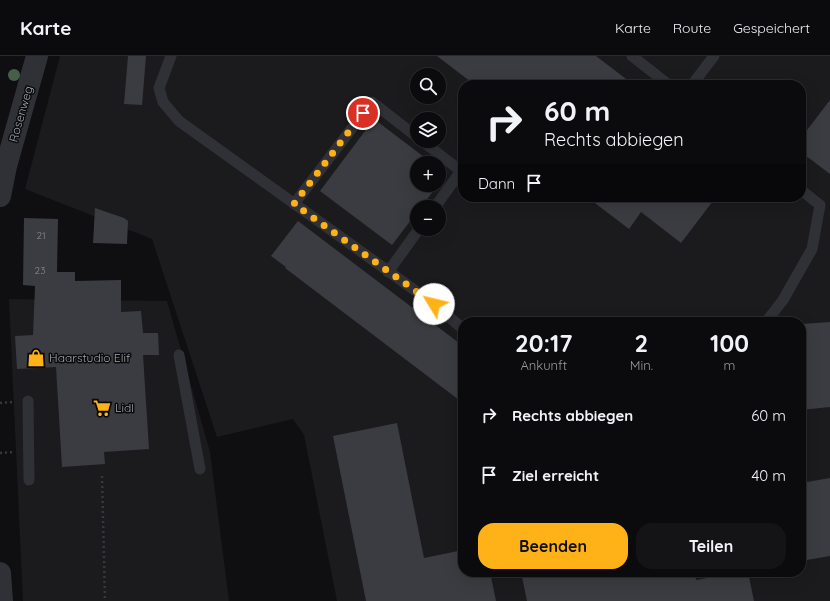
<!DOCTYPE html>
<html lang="de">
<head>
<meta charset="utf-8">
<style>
  body { margin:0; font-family:Quicksand,sans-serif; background:#141416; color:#f1f3f6; height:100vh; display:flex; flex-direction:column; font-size:15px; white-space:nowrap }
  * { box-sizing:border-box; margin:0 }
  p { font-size:13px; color:#9a9b9d }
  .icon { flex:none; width:22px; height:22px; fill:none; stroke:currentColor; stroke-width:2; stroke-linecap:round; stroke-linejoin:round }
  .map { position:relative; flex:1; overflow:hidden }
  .details { position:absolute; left:458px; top:261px; width:348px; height:260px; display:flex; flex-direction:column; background:#0b0b0d; border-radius:16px; box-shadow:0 4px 16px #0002,0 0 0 1px #2b2b2e }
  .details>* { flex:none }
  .top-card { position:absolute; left:458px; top:24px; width:348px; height:122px; border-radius:16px; box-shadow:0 4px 16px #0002,0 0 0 1px #2b2b2e; background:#0b0b0d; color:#f1f3f6; overflow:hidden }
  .fabs { position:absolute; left:410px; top:12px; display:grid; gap:8px }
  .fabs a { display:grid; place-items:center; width:36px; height:36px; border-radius:50%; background:#0b0b0d; box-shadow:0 4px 16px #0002,0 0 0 1px #2b2b2e; font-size:20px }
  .pin { position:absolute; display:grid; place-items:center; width:34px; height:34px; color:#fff; margin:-17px; border:2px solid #fff; border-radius:50%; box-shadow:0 1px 4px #0007 }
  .me { position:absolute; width:44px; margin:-22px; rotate:306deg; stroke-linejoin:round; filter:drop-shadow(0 0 3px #0008) }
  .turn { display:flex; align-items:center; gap:14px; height:84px; padding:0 20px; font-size:18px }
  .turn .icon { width:52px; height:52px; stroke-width:2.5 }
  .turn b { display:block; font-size:28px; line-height:34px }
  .then { display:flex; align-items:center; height:38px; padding:0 20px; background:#0003; gap:8px; font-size:15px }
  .eta { display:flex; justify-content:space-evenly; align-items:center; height:68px; text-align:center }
  .eta b { font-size:24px; font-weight:700; line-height:28px }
  .cta { display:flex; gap:8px; margin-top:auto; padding:8px 20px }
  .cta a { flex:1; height:46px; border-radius:16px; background:#ffb218; color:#111; font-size:16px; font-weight:700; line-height:46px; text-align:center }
  .cta a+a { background:#141416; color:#f1f3f6 }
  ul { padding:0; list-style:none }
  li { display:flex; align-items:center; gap:12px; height:60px; padding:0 20px }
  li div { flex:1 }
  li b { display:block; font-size:15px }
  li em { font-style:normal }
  header { display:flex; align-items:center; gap:24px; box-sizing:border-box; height:56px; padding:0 20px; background:#0b0b0d; border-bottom:1px solid #2b2b2e }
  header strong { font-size:19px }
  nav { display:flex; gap:22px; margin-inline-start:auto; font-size:14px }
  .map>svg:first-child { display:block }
</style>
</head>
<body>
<header>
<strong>Karte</strong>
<nav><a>Karte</a><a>Route</a><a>Gespeichert</a></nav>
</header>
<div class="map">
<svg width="830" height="545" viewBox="0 0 830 545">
  <rect width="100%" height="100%" fill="#0f0f11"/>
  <g fill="#1b1b1e" fill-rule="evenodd">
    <path d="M60 0H830V545H337L304 379 293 363 217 381 152 183 25 133ZM417 19H439V41H417ZM463 29H801V141H463ZM417 63H439V85H417ZM417 107H439V129H417ZM417 151H439V173H417ZM463 266H801V516H463Z"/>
    <polygon points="9,243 167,245 210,396 229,545 23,545"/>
  </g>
  <g fill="#3b3c41">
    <polygon points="128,0 146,0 142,49 124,48"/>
    <polygon points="437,0 596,0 634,29 475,29"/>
    <polygon points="830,44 830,118 801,96 801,82"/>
    <polygon points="374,63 432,107 417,107 417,129 438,129 421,151 417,151 417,156 392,189 320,135"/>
    <polygon points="439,112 443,115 443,122 439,127"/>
    <polygon points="587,141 716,141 681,187 641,156 629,173"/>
    <polygon points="95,152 124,162 128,165 127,188 93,187"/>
    <polygon points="24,162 58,163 57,216 75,216 75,225 121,224 121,256 141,255 143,277 158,277 159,299 143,299 149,393 104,396 105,408 62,411 56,311 17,313 15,280 33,279 35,230 23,229"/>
    <polygon points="298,165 463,290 463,347 285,212 286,211 271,200"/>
    <polygon points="830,266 830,351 801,354 801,268"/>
    <polygon points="397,367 424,502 463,494 463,516 490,516 496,545 366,545 333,380"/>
    <polygon points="830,422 830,500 801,505 801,427"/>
    <polygon points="521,516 695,516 696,524 740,516 748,516 754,545 527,545"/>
  </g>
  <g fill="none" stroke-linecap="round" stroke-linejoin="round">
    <g stroke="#36383d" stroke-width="2.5" stroke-dasharray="2 3" stroke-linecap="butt">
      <polyline points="0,347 13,346"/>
      <polyline points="0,397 14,396"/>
      <polyline points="102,420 105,545"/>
    </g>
    <g stroke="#303136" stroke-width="11">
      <polyline points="171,0 159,32 163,46 179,65 434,248 463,273"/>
      <polyline points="632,0 669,29"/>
      <polyline points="692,29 714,0"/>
      <polyline points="422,85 461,115 435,151"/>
      <polyline points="294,148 372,46 417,81"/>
      <polyline points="388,216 419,173"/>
      <polyline points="766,266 783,244 812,193 820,149 801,134"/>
      <polyline points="179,299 200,413"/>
      <polyline points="28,345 29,424"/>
    </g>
    <polyline stroke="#303136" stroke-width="22" points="0,517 2,545"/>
    <polyline stroke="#303136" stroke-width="22" points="0,140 6,110 37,0"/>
  </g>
  <circle fill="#465f49" cx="14" cy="19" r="6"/>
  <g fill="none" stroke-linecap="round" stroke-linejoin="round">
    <polyline stroke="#ffb218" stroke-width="7" stroke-dasharray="0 12.6" points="363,57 294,148 434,248"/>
  </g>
  <defs>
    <g id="shop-bare" transform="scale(1.38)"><path d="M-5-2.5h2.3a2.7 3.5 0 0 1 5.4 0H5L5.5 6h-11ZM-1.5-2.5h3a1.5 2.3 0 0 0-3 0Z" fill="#ffb218" stroke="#0a0a0b" stroke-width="2.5" paint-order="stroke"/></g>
    <g id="supermarket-bare" transform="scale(1.38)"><path d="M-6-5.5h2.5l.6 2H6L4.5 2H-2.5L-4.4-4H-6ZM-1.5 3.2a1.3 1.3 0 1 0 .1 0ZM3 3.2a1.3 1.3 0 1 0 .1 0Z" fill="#ffb218" stroke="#0a0a0b" stroke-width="2.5" paint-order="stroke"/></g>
  </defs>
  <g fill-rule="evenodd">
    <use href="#shop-bare" x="36" y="302"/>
    <use href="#supermarket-bare" x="102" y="352"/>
  </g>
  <g text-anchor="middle" stroke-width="3" stroke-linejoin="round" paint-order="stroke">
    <g font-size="10" fill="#868b96">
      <text x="41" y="183">21</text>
      <text x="40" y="218">23</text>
    </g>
    <g font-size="12" fill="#9fa5b3" stroke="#0a0a0b">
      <text transform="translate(21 58) rotate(-74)" y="4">Rosenweg</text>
    </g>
    <g font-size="12" fill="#9fa5b3" stroke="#0a0a0b" text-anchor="start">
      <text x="49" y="306">Haarstudio Elif</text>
      <text x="115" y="356">Lidl</text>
    </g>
  </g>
</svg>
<div class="fabs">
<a><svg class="icon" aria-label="search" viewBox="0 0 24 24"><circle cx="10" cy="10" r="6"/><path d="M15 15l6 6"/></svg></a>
<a><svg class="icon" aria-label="layers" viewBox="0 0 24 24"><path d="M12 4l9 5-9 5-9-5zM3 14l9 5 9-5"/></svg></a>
<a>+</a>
<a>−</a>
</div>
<div class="pin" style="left:363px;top:57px;background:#d93025"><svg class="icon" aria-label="arrive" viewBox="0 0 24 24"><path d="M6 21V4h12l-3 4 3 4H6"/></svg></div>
<svg class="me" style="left:434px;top:248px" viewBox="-20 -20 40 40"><circle r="19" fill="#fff"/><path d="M0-13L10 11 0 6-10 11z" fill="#ffb218"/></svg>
<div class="top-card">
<div class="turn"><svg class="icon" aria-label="right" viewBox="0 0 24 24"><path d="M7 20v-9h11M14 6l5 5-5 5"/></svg><div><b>60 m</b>Rechts abbiegen</div></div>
<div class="then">Dann<svg class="icon" aria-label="arrive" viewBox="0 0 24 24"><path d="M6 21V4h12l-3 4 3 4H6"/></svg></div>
</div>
<section class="details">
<div class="eta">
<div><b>20:17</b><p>Ankunft</p></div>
<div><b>2</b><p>Min.</p></div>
<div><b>100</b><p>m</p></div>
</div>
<ul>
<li><svg class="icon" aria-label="right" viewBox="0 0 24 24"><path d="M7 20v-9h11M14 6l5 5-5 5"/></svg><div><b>Rechts abbiegen</b></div><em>60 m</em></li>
<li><svg class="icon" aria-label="arrive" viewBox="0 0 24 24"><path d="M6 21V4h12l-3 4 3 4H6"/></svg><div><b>Ziel erreicht</b></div><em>40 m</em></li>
</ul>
<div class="cta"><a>Beenden</a><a>Teilen</a></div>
</section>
</div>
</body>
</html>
